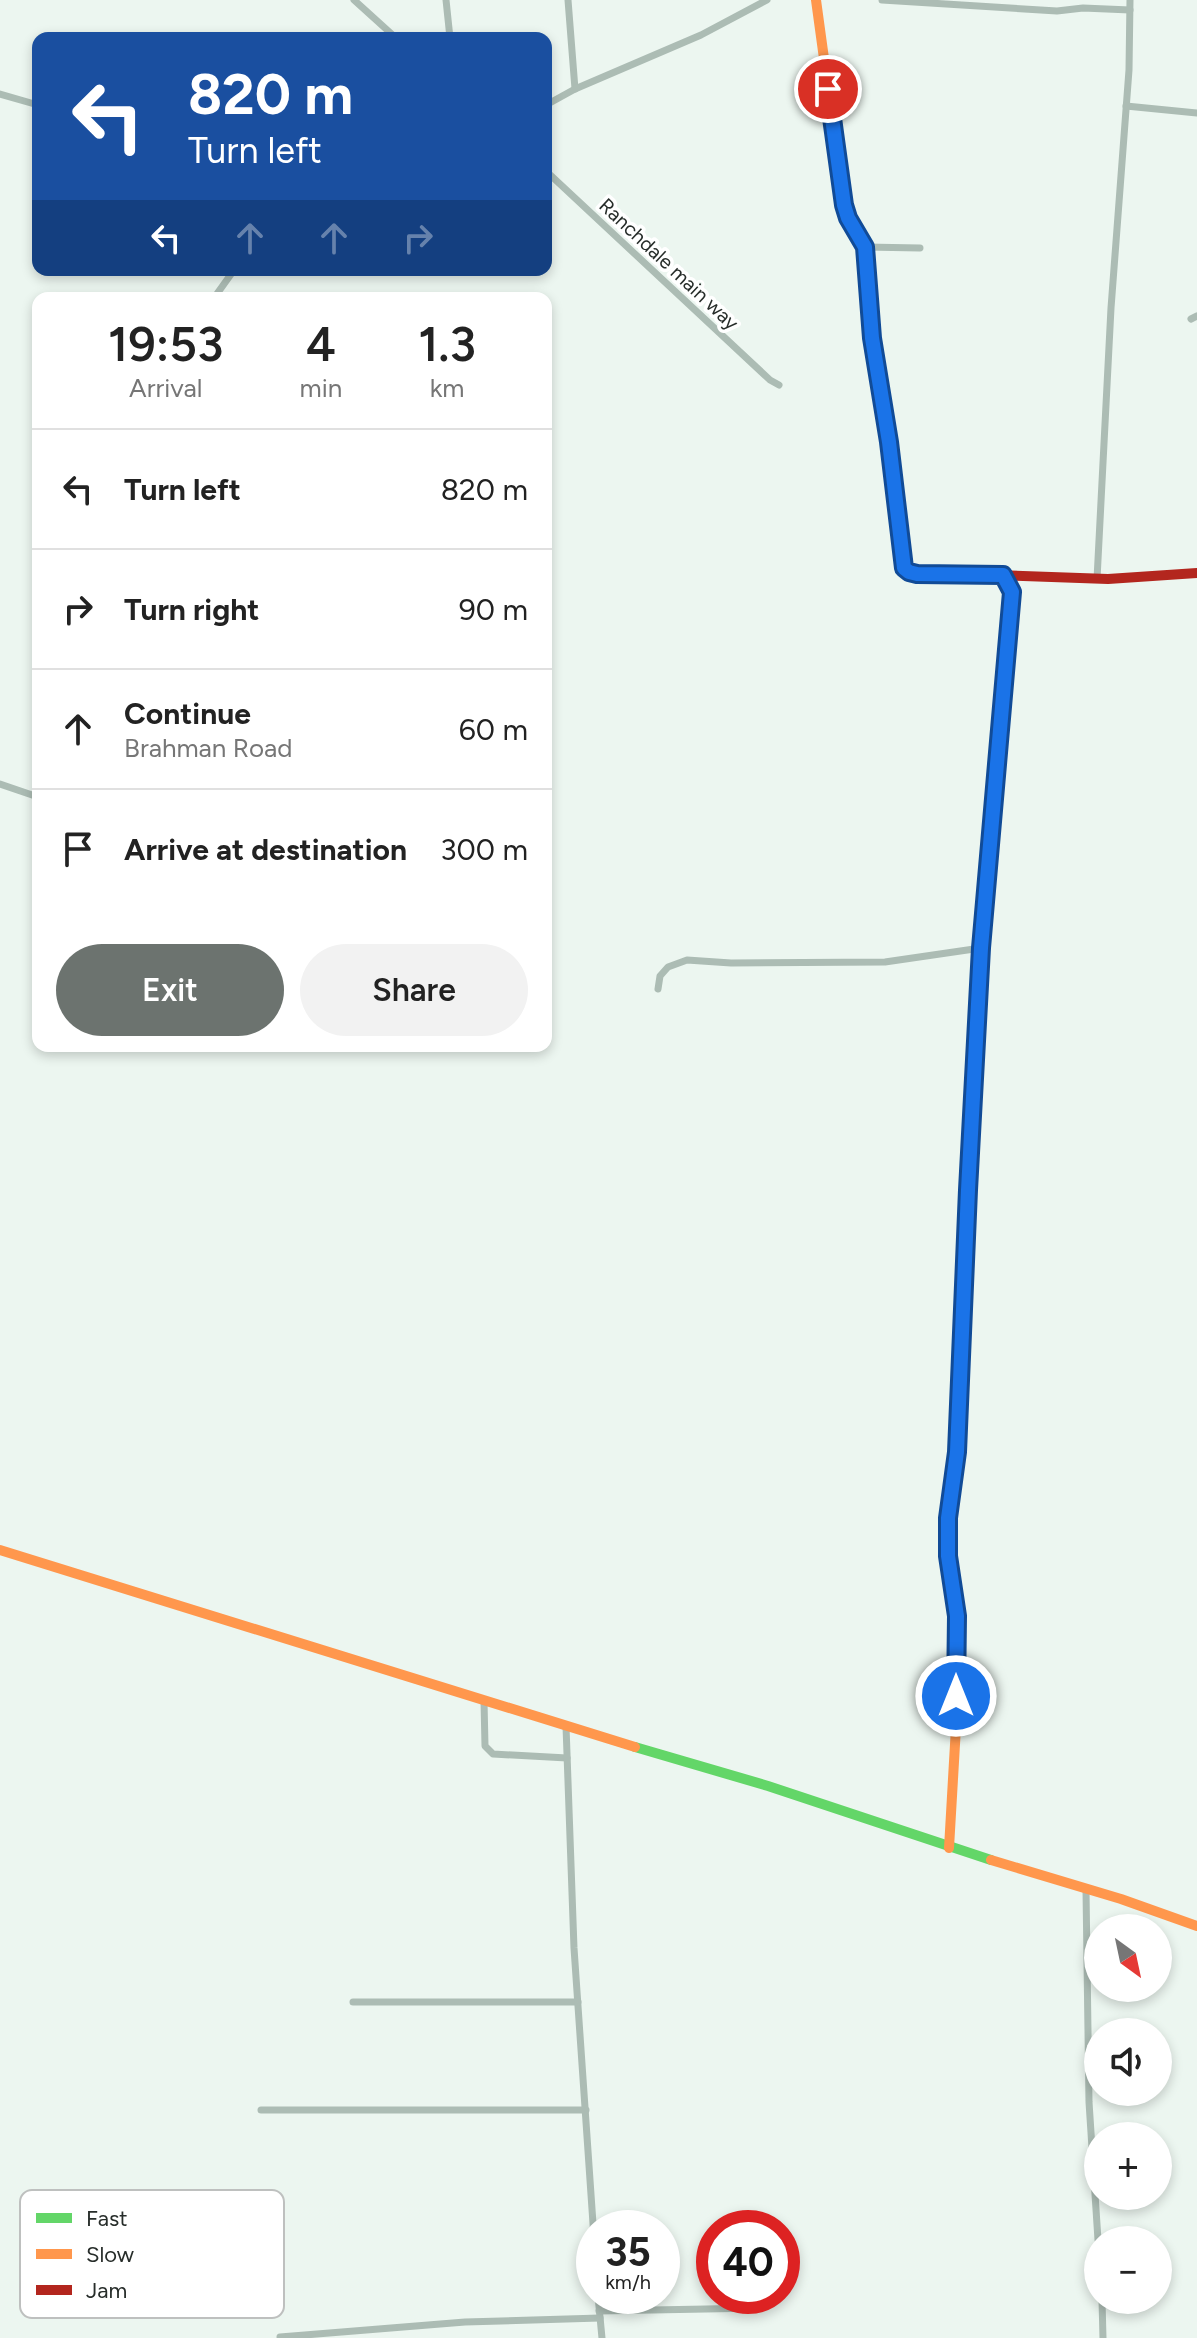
<!DOCTYPE html>
<html lang="en">
<head>
<meta charset="utf-8">
<style>
  body { margin:0; font-family:Figtree,sans-serif; background:#f2f2f2; color:#222; height:100vh; display:flex; flex-direction:column; font-size:30px; white-space:nowrap }
  * { box-sizing:border-box; margin:0 }
  p { font-size:26px; color:#767676 }
  .icon { flex:none; width:44px; height:44px; fill:none; stroke:currentColor; stroke-width:2; stroke-linecap:round; stroke-linejoin:round }
  .map { position:relative; flex:1; overflow:hidden }
  .drawer { position:absolute; left:32px; top:292px; width:520px; height:760px; display:flex; flex-direction:column; background:#fff; border-radius:16px; box-shadow:0 4px 12px #0003 }
  .drawer>* { flex:none }
  .top-card { position:absolute; left:32px; top:32px; width:520px; height:244px; border-radius:16px; box-shadow:0 4px 12px #0003; background:#1a4fa0; color:#fff; overflow:hidden }
  .needle { width:52px; rotate:147deg }
  .fabs { position:absolute; left:1084px; top:1914px; display:grid; gap:16px }
  .fabs a { display:grid; place-items:center; width:88px; height:88px; border-radius:50%; background:#fff; box-shadow:0 4px 12px #0003; font-size:40px }
  .speed { position:absolute; left:576px; top:2210px; display:flex; gap:16px; font-size:40px; font-weight:700; text-align:center }
  .speed>* { display:grid; place-content:center; width:104px; height:104px; border-radius:50%; background:#fff; box-shadow:0 4px 12px #0003; line-height:1 }
  .speed small { font-size:20px; font-weight:400 }
  .speed .limit { border:12px solid #d22; background:#fff; color:#111 }
  .pin { position:absolute; display:grid; place-items:center; width:68px; height:68px; color:#fff; margin:-34px; border:4px solid #fff; border-radius:50%; box-shadow:0 2px 8px #0007 }
  .me { position:absolute; width:88px; margin:-44px; rotate:0deg; stroke-linejoin:round; filter:drop-shadow(0 0 6px #0008) }
  .turn { display:flex; align-items:center; gap:28px; height:168px; padding:0 24px; font-size:36px }
  .turn .icon { width:104px; height:104px; stroke-width:2.5 }
  .turn b { display:block; font-size:56px; line-height:68px }
  .lanes { display:flex; align-items:center; height:76px; padding:0 24px; background:#0003; justify-content:center; gap:40px; direction:ltr }
  .lanes .off { opacity:.35 }
  .eta { display:flex; justify-content:space-evenly; align-items:center; height:136px; text-align:center }
  .eta b { font-size:48px; font-weight:600; line-height:56px }
  .action { display:flex; gap:16px; margin-top:auto; padding:16px 24px }
  .action a { flex:1; height:92px; border-radius:48px; background:#6c736f; color:#fff; font-size:32px; font-weight:600; line-height:92px; text-align:center }
  .action a+a { background:#f2f2f2; color:#222 }
  ul { padding:0; list-style:none }
  li { display:flex; align-items:center; gap:24px; height:120px; padding:0 24px; border-top:2px solid #e0e0e0 }
  li div { flex:1 }
  li b { display:block; font-size:30px }
  li em { font-style:normal }
  .map>svg:first-child { display:block }
</style>
</head>
<body>
<div class="map">
<svg width="1197" height="2338" viewBox="0 0 1197 2338">
  <rect width="100%" height="100%" fill="#ecf6f0"/>
  <g fill="none" stroke-linecap="round" stroke-linejoin="round">
    <g stroke="#acbcb4" stroke-width="7">
      <polyline points="354,0 396,38"/>
      <polyline points="446,0 450,38"/>
      <polyline points="568,0 575,89"/>
      <polyline points="882,0 1057,11 1083,8 1130,10"/>
      <polyline points="0,94 38,105"/>
      <polyline points="546,105 575,89 701,35 767,0"/>
      <polyline points="1126,106 1197,113"/>
      <polyline points="546,171 770,380 779,385"/>
      <polyline points="865,247 920,248"/>
      <polyline points="214,298 234,270"/>
      <polyline points="1191,319 1197,316"/>
      <polyline points="1097,579 1111,308 1129,70 1130,0"/>
      <polyline points="0,784 38,797"/>
      <polyline points="658,989 660,976 668,967 687,960 731,963 885,962 981,948"/>
      <polyline points="484,1701 485,1746 493,1754 567,1758"/>
      <polyline points="566,1726 574,1948 594,2238"/>
      <polyline points="1086,1890 1089,2102 1098,2240"/>
      <polyline points="353,2002 578,2002"/>
      <polyline points="261,2110 586,2110"/>
      <polyline points="598,2296 602,2338"/>
      <polyline points="1102,2300 1103,2338"/>
      <polyline points="599,2311 759,2308"/>
      <polyline points="280,2337 465,2322 600,2318"/>
    </g>
    <g stroke="#63d668" stroke-width="10">
      <polyline points="1000,729 1012,592 1003,575"/>
      <polyline points="635,1747 768,1786 991,1860"/>
    </g>
    <g stroke="#ff974d" stroke-width="10">
      <polyline points="816,0 844,205 848,218 865,247 872,338 891,457"/>
      <polyline points="0,1550 635,1747"/>
      <polyline points="949,1848 956,1727 957,1616 948,1556 948,1518 957,1452 968,1226"/>
      <polyline points="991,1860 1121,1899 1197,1926"/>
    </g>
    <g stroke="#b3261e" stroke-width="10">
      <polyline points="891,457 904,568 909,572 1108,579 1197,573"/>
      <polyline points="968,1226 981,948 1000,729"/>
    </g>
  </g>
  <g fill="none" stroke-linecap="round" stroke-linejoin="round">
    <g stroke="#114b97" stroke-width="20">
      <polyline id="route" points="828,89 844,205 848,218 865,247 872,338 889,442 904,568 909,572 917,574 1003,575 1012,592 981,948 968,1190 957,1452 948,1518 948,1556 957,1616 956,1696"/>
    </g>
    <use href="#route" stroke="#1a73e8" stroke-width="14"/>
  </g>
  <g text-anchor="middle" stroke-width="7" stroke-linejoin="round" paint-order="stroke">
    <g font-size="20" fill="#272d2a" stroke="#fff">
      <text transform="translate(669 264) rotate(43)" y="7">Ranchdale main way</text>
    </g>
  </g>
  <rect x="20" y="2190" width="264" height="128" rx="12" fill="#fff" stroke="#bec0bf" stroke-width="2"/>
  <rect x="36" y="2213" width="36" height="10" fill="#63d668"/>
  <rect x="36" y="2249" width="36" height="10" fill="#ff974d"/>
  <rect x="36" y="2285" width="36" height="10" fill="#b3261e"/>
  <g font-size="22" fill="#272d2a">
    <text x="86" y="2226">Fast</text>
    <text x="86" y="2262">Slow</text>
    <text x="86" y="2298">Jam</text>
  </g>
</svg>
<div class="fabs">
<a><svg class="needle" viewBox="-14 -14 28 28"><path d="M0-13l5 13h-10z" fill="#e53935"/><path d="M0 13l5-13h-10z" fill="#767676"/></svg></a>
<a><svg class="icon" aria-label="sound" viewBox="0 0 24 24"><path d="M4 9h4l5-4v14l-5-4H4zM17 9q2 3 0 6"/></svg></a>
<a>+</a>
<a>−</a>
</div>
<div class="speed"><div>35<small>km/h</small></div><div class="limit">40</div></div>
<div class="pin" style="left:828px;top:89px;background:#d93025"><svg class="icon" aria-label="arrive" viewBox="0 0 24 24"><path d="M6 21V4h12l-3 4 3 4H6"/></svg></div>
<svg class="me" style="left:956px;top:1696px" viewBox="-20 -20 40 40"><circle r="17" fill="#1a73e8" stroke="#fff" stroke-width="3"/><path d="M0-11L8 9 0 5-8 9z" fill="#fff"/></svg>
<div class="top-card">
<div class="turn"><svg class="icon" aria-label="left" viewBox="0 0 24 24"><path d="M17 20v-9H6M10 6l-5 5 5 5"/></svg><div><b>820 m</b>Turn left</div></div>
<div class="lanes"><svg class="icon" aria-label="left" viewBox="0 0 24 24"><path d="M17 20v-9H6M10 6l-5 5 5 5"/></svg><svg class="icon off" aria-label="ahead" viewBox="0 0 24 24"><path d="M12 20V5M6 11l6-6 6 6"/></svg><svg class="icon off" aria-label="ahead" viewBox="0 0 24 24"><path d="M12 20V5M6 11l6-6 6 6"/></svg><svg class="icon off" aria-label="right" viewBox="0 0 24 24"><path d="M7 20v-9h11M14 6l5 5-5 5"/></svg></div>
</div>
<section class="drawer">
<div class="eta">
<div><b>19:53</b><p>Arrival</p></div>
<div><b>4</b><p>min</p></div>
<div><b>1.3</b><p>km</p></div>
</div>
<ul>
<li><svg class="icon" aria-label="left" viewBox="0 0 24 24"><path d="M17 20v-9H6M10 6l-5 5 5 5"/></svg><div><b>Turn left</b></div><em>820 m</em></li>
<li><svg class="icon" aria-label="right" viewBox="0 0 24 24"><path d="M7 20v-9h11M14 6l5 5-5 5"/></svg><div><b>Turn right</b></div><em>90 m</em></li>
<li><svg class="icon" aria-label="ahead" viewBox="0 0 24 24"><path d="M12 20V5M6 11l6-6 6 6"/></svg><div><b>Continue</b><p>Brahman Road</p></div><em>60 m</em></li>
<li><svg class="icon" aria-label="arrive" viewBox="0 0 24 24"><path d="M6 21V4h12l-3 4 3 4H6"/></svg><div><b>Arrive at destination</b></div><em>300 m</em></li>
</ul>
<div class="action"><a>Exit</a><a>Share</a></div>
</section>
</div>
</body>
</html>
